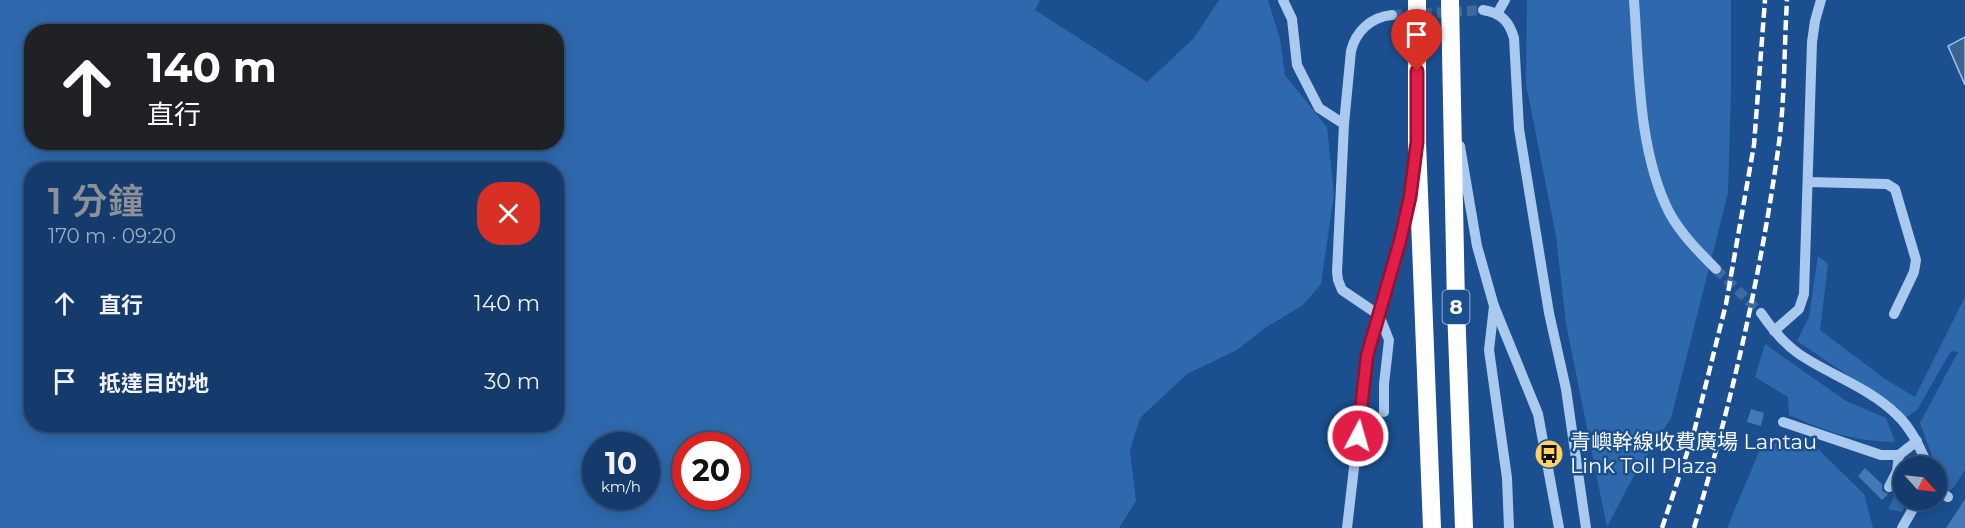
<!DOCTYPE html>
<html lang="zh-TW">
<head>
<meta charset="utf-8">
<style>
  body { margin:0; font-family:Montserrat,"Noto Sans TC",sans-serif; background:#214673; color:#f1f3f6; height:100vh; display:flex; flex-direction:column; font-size:22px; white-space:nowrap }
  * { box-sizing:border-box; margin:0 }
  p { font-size:20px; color:#9dadc1 }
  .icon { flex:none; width:33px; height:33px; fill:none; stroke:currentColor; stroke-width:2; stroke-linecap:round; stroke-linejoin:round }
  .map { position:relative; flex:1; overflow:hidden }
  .side { position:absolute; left:24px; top:162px; width:540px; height:270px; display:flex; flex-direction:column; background:#143b6b; border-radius:24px; box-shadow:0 3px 15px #0003,0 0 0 2px #33557e }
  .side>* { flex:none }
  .hud { position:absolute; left:24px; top:24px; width:540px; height:126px; border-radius:24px; box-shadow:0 3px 15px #0003,0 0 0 2px #33557e; background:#202124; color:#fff; overflow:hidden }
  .needle { width:39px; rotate:117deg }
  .fabs { position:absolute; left:1893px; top:456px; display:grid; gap:12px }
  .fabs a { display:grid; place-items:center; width:54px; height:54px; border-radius:50%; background:#143b6b; box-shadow:0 3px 15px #0003,0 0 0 2px #33557e; font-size:30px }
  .speed { position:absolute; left:582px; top:432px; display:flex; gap:12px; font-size:30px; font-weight:700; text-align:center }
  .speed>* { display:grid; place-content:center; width:78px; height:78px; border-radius:50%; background:#143b6b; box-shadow:0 3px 15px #0003,0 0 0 2px #33557e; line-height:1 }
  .speed small { font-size:15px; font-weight:400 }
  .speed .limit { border:9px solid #d22; background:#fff; color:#111 }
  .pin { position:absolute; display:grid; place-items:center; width:51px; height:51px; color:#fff; margin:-62px -26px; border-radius:50% 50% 50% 0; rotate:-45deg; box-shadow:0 0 6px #0007 }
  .pin .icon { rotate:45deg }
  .me { position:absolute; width:66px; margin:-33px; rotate:6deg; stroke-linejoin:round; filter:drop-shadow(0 0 4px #0008) }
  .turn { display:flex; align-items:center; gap:21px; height:126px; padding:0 24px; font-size:27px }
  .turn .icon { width:78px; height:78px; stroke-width:2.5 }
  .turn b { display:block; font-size:42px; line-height:51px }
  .round { display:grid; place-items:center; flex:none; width:63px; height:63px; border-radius:24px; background:#214673 }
  .headline { display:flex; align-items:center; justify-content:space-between; height:102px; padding:0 24px }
  h1 { font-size:36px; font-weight:600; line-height:45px; color:#8c9099 }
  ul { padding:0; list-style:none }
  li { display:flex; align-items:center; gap:18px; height:78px; padding:0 24px }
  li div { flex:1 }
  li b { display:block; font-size:22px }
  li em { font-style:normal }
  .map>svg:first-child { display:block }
</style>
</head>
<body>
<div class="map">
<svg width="1965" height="528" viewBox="0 0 1965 528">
  <rect width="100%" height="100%" fill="#1b4f8f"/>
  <g fill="#2e69ad" fill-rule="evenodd">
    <path d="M0 0H1040L1035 10 1147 82 1194 38 1219 0H1268L1280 39 1285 75 1327 127 1334 194 1321 284 1303 305 1265 328 1237 350 1187 374 1140 418 1130 450 1136 501 1119 528H0ZM32 32H556V142H32ZM32 170H556V424H32ZM596 446H646V496H596ZM686 446H736V496H686Z"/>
    <polygon points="1527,0 1731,0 1731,89 1728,193 1671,418 1631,481 1607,527 1566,324 1556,236 1526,84"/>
    <polygon points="1818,256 1828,264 1820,330 1885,379 1915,397 1965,297 1965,470 1954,487 1946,494 1920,423 1958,352 1951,351 1917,410 1905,418 1874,393 1797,341 1809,317"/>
    <path d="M1765 344 1846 401 1886 418 1895 442C1851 441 1829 432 1789 415L1788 397 1755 377Z"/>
    <polygon points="1763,442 1816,447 1864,494 1873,528 1727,528"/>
    <polygon points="1903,477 1904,500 1908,500 1902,512 1888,509"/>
  </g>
  <polygon fill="#3c6290" stroke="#9cc4f0" stroke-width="1.5" points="1965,37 1965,85 1948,46"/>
  <g fill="#4478b7">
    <polygon points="1751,409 1764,413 1761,426 1747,422"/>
    <polygon points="1865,468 1882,484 1882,491 1888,494 1882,500 1858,476"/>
    <polygon points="1965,499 1965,528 1946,528"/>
  </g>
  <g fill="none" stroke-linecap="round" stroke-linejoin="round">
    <g stroke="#3d69a0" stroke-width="10" stroke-dasharray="10 5" stroke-linecap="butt">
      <polyline points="1392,15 1483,10"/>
      <polyline points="1716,269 1761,313"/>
    </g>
    <g stroke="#a9c9ee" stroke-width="10">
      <polyline points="1283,0 1292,19 1297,65 1319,108 1344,124"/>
      <path d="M1634 0C1639 69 1638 150 1669 212 1681 234 1698 251 1716 269"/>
      <path d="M1483 10C1501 13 1509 21 1514 38L1519 129 1549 313 1566 389 1586 528"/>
      <polyline points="1497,14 1505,0"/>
      <polyline points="1460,146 1477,246 1494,306 1538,414 1559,528"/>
      <polyline points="1808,182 1887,184 1895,189 1916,260 1914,272 1894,314"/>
      <polyline points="1494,306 1489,350 1507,478 1509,528"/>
      <path d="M1761 313C1772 329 1783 343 1799 354 1830 375 1870 388 1897 415 1912 429 1920 448 1928 466"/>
      <polyline points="1774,331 1799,309 1804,294 1812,42 1815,21 1821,0"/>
      <path d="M1384 412V384L1389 340 1379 315 1342 290 1338 280 1337 272 1344 124 1351 51C1356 31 1371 17 1392 15"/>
      <polyline points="1783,422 1881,455 1899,455 1917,441"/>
      <polyline points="1889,487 1897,471 1899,455"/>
      <polyline points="1936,489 1948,497"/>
      <polyline points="1347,528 1367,356 1400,241 1412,181"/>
      <polyline points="1902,528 1918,500"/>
    </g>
    <g stroke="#fff" stroke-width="18">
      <polyline points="1417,0 1417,142 1432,528"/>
      <polyline points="1450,0 1456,306 1464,528"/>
    </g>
    <g stroke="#fff" stroke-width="4.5" stroke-dasharray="10 4.5" stroke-linecap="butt">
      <polyline points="1662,528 1694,432 1726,304 1754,145 1765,0"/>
      <path d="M1694 528C1731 404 1760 279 1778 150 1785 103 1784 48 1787 0"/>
    </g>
  </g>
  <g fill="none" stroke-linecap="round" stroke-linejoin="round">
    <g stroke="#92132f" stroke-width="15">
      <polyline id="route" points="1358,436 1367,356 1400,241 1410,197 1417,142 1417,71"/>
    </g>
    <use href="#route" stroke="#e11d48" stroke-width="10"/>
  </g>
  <defs>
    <g id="bus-disc" transform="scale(1.5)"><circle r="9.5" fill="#ffd166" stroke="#1b4f8f"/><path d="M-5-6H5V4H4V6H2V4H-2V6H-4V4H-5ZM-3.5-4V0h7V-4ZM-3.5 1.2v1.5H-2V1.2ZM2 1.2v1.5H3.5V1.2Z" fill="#111"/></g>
  </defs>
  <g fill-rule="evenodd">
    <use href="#bus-disc" x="1549" y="454"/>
  </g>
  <g text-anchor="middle" stroke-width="5" stroke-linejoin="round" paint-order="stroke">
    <rect fill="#1b4f8f" stroke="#bbcadd" stroke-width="1.5" x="1442.5" y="290" width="27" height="34" rx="4.5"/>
    <g font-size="20" font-weight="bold" fill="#fff">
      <text x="1456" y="314">8</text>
    </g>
    <g font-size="21" fill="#fff" stroke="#1b4f8f" text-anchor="start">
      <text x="1570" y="449">青嶼幹線收費廣場 Lantau<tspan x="1570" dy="24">Link Toll Plaza</tspan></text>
    </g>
  </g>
</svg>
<div class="fabs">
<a><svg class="needle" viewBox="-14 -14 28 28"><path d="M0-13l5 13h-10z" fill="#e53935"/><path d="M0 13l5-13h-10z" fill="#9dadc1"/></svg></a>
</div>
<div class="speed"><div>10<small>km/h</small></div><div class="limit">20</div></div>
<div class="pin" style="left:1417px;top:71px;background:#d93025"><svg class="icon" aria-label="arrive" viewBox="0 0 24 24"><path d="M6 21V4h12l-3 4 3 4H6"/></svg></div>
<svg class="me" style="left:1358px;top:436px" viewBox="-20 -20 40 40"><circle r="17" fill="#e11d48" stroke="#fff" stroke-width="3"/><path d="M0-11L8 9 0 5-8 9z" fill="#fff"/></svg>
<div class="hud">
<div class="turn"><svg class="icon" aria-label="ahead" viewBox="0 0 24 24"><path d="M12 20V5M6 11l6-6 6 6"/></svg><div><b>140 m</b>直行</div></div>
</div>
<section class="side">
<div class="headline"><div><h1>1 分鐘</h1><p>170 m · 09:20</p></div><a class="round" style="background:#d93025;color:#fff"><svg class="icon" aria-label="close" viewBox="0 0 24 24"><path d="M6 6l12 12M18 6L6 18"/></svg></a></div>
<ul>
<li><svg class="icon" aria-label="ahead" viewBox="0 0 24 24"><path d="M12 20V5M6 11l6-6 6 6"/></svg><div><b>直行</b></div><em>140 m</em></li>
<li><svg class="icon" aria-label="arrive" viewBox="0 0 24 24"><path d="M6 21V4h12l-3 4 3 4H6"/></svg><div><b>抵達目的地</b></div><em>30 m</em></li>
</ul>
</section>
</div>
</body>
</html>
